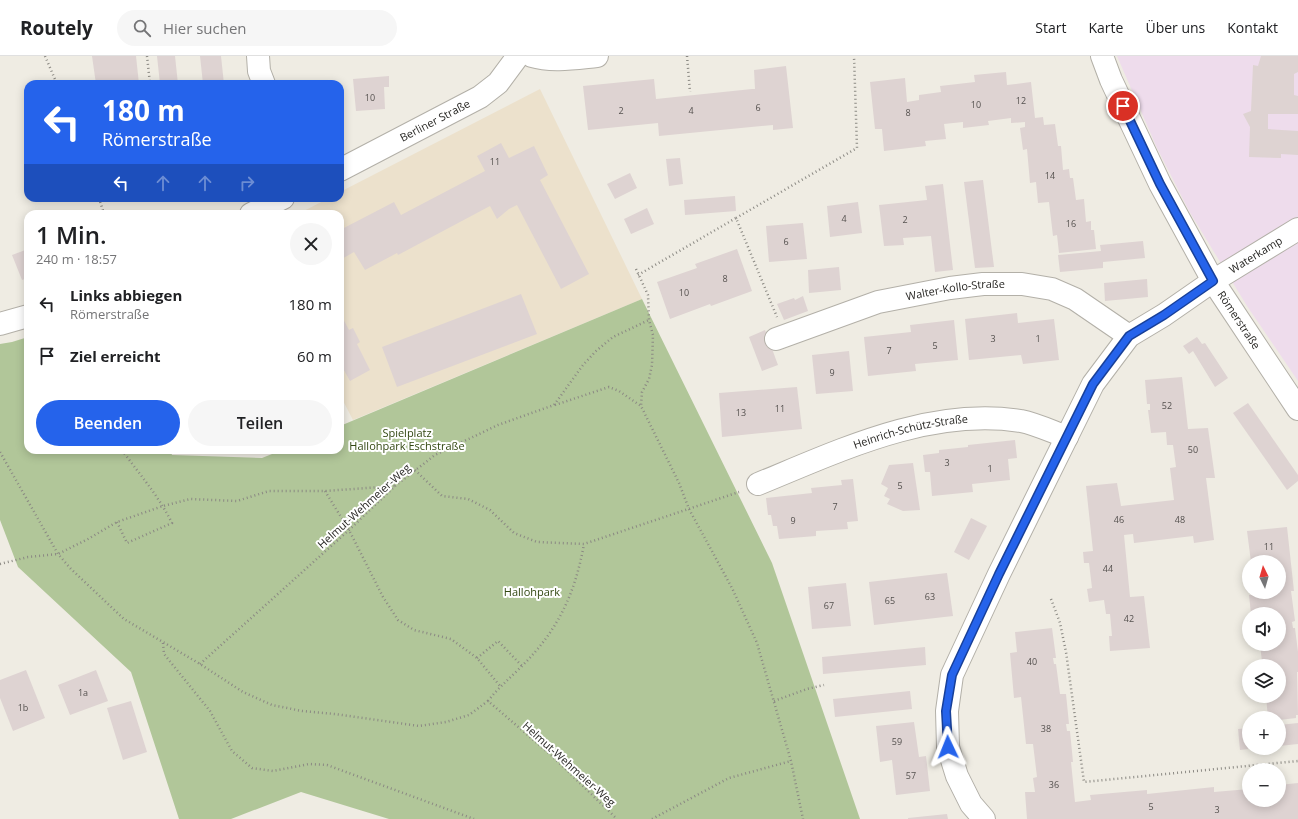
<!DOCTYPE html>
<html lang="de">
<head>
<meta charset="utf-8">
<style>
  body { margin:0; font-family:"Open Sans",sans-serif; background:#f6f6f6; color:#202124; height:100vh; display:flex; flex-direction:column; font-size:15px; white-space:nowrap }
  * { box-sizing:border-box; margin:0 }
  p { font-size:13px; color:#757577 }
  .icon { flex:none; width:22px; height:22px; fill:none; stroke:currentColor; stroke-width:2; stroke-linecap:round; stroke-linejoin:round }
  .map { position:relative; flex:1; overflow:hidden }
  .details { position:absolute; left:24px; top:154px; width:320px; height:244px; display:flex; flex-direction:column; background:#fff; border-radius:12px; box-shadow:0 2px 10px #0003 }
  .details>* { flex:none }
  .hud { position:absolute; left:24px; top:24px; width:320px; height:122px; border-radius:12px; box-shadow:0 2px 10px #0003; background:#2563eb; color:#fff; overflow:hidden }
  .needle { width:26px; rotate:355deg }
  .tools { position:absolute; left:1242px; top:499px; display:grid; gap:8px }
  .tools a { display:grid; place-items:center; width:44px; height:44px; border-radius:50%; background:#fff; box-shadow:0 2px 10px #0003; font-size:20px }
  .pin { position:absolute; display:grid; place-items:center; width:34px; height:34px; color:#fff; margin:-17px; border:2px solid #fff; border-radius:50%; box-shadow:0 1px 4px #0007 }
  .me { position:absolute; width:44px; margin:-22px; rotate:358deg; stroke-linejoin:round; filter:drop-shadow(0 0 3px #0008) }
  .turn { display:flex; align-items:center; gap:14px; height:84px; padding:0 12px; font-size:18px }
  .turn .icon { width:52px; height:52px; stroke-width:2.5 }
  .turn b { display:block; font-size:28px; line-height:34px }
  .lanes { display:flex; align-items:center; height:38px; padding:0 12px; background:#0003; justify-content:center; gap:20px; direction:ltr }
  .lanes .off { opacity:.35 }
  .round { display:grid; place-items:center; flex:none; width:42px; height:42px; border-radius:21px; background:#f6f6f6 }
  .overview { display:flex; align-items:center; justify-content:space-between; height:68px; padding:0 12px }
  h1 { font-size:24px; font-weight:600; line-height:30px }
  .action { display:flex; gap:8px; margin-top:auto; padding:8px 12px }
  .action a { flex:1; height:46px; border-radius:24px; background:#2563eb; color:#fff; font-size:16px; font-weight:600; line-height:46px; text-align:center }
  .action a+a { background:#f6f6f6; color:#202124 }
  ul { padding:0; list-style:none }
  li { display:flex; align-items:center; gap:12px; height:52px; padding:0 12px }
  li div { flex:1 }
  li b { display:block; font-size:15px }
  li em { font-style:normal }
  header { display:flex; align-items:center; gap:24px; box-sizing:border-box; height:56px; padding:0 20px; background:#fff; border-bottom:1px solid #e0e0e0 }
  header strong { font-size:19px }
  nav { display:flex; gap:22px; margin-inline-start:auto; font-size:14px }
  .search { width:280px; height:36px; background:#f6f6f6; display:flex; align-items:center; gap:10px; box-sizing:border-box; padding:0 14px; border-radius:22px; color:#757577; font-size:15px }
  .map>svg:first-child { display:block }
</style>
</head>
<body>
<header>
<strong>Routely</strong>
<div class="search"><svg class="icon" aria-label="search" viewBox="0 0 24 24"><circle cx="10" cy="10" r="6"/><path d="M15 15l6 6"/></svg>Hier suchen</div>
<nav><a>Start</a><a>Karte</a><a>Über uns</a><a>Kontakt</a></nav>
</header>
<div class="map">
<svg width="1298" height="763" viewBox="0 0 1298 763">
  <rect width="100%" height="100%" fill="#efece3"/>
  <polygon fill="#eedcec" points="1117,0 1298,0 1298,325 1247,250 1189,155 1157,92"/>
  <polygon fill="#ece1cc" points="540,33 642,243 353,364 340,339 340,158 298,158 329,142 340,142 340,136"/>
  <polygon fill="#b1c699" points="642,243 772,507 860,763 389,763 301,736 231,763 179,763 131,616 18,511 0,464 0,288 12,286 28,281 28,394 170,394 172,399 262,402 282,394 340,394 340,370"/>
  <g fill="#ded3d2">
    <polygon points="92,0 136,0 139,28 96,28"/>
    <polygon points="157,0 175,0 178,28 160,28"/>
    <polygon points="200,0 221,0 224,28 203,28"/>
    <polygon points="1261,0 1298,0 1298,16 1294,18 1294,39 1298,40 1298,58 1268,58 1268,73 1298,75 1298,99 1281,98 1281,102 1249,101 1250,71 1243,58 1251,55 1253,9 1258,10"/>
    <polygon points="786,10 793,72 773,74 773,69 659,80 658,67 588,74 583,30 654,23 656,43 752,33 755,33 754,14"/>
    <polygon points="1006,16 1007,29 1031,26 1035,62 1043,61 1044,69 1055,68 1058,90 1061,90 1063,114 1069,113 1070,122 1073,122 1076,144 1084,143 1086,166 1091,165 1091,174 1094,174 1096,193 1059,197 1057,179 1053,180 1049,146 1038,147 1036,126 1030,127 1027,93 1023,94 1020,72 1025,71 1025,66 1011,67 1011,62 988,65 989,69 963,72 963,66 944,68 946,83 925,85 926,90 884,95 882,73 875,73 870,26 905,22 907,46 919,44 919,39 941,36 940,30 975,26 974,19"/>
    <polygon points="389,20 389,31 384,31 385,53 356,55 353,23"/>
    <polygon points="501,87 509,102 534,90 548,119 540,124 589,218 561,233 517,149 509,153 497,163 490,150 398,199 397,197 365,214 354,196 340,204 340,174 394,146 401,159 485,115 477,100"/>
    <polygon points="680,102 683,128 669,130 666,103"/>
    <polygon points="630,117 637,132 615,143 607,128"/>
    <polygon points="983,124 994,211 975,212 964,126"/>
    <polygon points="943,128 953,214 935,216 931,180 903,182 904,189 884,190 879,149 927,144 925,130"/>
    <polygon points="735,140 736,155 685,159 684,144"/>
    <polygon points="858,146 862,177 830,181 827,150"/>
    <polygon points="647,152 654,168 631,178 624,163"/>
    <polygon points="803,167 807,203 769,206 766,170"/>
    <polygon points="1143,185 1145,202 1103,206 1103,212 1060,216 1058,199 1101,195 1100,189"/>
    <polygon points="28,193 28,222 22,224 12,199"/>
    <polygon points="737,193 752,235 711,250 710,248 670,263 657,226 697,212 695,208"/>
    <polygon points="839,211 841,234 809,237 808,214"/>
    <polygon points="1147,223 1148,241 1105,245 1104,227"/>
    <polygon points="521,238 537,278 397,331 382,291"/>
    <polygon points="803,240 808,255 784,264 777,248 794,242 795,244"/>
    <polygon points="340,257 349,274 353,272 360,286 357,288 370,314 350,325 340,307"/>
    <polygon points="1017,257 1018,267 1054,263 1059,304 1023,308 1021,299 969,304 965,263"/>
    <polygon points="954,264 958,304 915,308 916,315 868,320 864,281 911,276 910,269"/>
    <polygon points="765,274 778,309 762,315 749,281"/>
    <polygon points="1197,281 1202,288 1205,287 1228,322 1215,331 1193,295 1189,298 1183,290"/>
    <polygon points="849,295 853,335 816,338 812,299"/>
    <polygon points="1182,321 1188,373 1208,372 1215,422 1206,422 1214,484 1194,487 1193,480 1134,487 1133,478 1124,479 1130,541 1144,540 1150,592 1110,595 1109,580 1112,580 1110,558 1106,558 1104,544 1089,546 1087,533 1092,532 1089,507 1084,507 1083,496 1093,495 1086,430 1117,427 1121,450 1174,444 1170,412 1176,411 1173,389 1167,389 1166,376 1151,377 1148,354 1150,354 1150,348 1147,348 1145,324"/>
    <polygon points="797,331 802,373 722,381 719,337"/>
    <polygon points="1248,347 1298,419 1298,425 1287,434 1233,357"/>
    <polygon points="1015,384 1017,402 1008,403 1010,424 972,428 973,436 932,440 930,416 925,416 923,399 939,397 939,394 968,391 968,389"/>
    <polygon points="913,407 920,454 903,455 887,448 890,443 884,440 888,432 881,428 889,409"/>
    <polygon points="853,423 858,465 847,466 848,473 816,475 816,480 779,483 777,470 773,470 771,459 768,459 766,442 812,437 811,432 842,429 841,424"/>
    <polygon points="971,462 987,470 969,504 954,496"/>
    <polygon points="1287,471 1294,535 1291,535 1295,565 1292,566 1293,572 1295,572 1298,596 1298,616 1297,616 1298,659 1296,659 1296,662 1279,664 1279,662 1268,662 1266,640 1279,640 1279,610 1268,610 1267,605 1262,606 1260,588 1279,588 1279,558 1251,558 1249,539 1255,539 1254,536 1279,536 1279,506 1251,506 1247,475"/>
    <polygon points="947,517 953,560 874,569 869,526"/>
    <polygon points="846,527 851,570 812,573 808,531"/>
    <polygon points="1052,572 1056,602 1053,602 1054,608 1056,608 1060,638 1066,638 1069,668 1066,668 1067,675 1070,675 1073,706 1071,706 1075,746 1091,744 1090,739 1147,734 1147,738 1214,731 1214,736 1249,733 1249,744 1279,744 1279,729 1298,727 1298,763 1027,763 1025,736 1035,736 1033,722 1037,721 1033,688 1026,688 1021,641 1014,642 1010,597 1017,596 1015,576"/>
    <polygon points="925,591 926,609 823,618 822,601"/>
    <polygon points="26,614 45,662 13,675 0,642 0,624"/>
    <polygon points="96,614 108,645 70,659 58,629"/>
    <polygon points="910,635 912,653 835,661 833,643"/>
    <polygon points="131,645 147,696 123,704 107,652"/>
    <polygon points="914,666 919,701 926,700 930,735 896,739 892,704 880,706 876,670"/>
    <polygon points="1298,667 1298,688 1279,690 1279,669"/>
    <polygon points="1249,672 1249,693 1240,694 1238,673"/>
    <polygon points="947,758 948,763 908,763 908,762"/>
  </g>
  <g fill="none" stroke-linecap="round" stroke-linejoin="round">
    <g stroke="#b3b0a8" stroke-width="24">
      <g id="street">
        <polyline points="258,0 259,15 264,28"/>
        <path d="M532 0C552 6 576 2 597 0"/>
        <path id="s1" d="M340 114 480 41 498 27 518 0"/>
        <polyline points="251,158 283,142"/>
        <polyline points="0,268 28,260"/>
        <path id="s2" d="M776 283 878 246 950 232 983 228H1022L1052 233 1075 243 1129 280"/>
        <path id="s3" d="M758 428C841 394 929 351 1021 365 1036 368 1053 376 1067 381"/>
        <polyline points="984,763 971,748 957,720 948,691 947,655 952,619 999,518 1093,328 1129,280 1164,259 1213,225"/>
      </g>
    </g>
    <g stroke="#b3b0a8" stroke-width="24">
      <g id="secondary">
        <path id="s4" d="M1102 0 1111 24 1160 128 1213 225 1298 353"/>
        <path id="s5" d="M1213 225 1298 173"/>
      </g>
    </g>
    <g stroke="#8b8983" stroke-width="2.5" stroke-dasharray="1 3" stroke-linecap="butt">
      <polyline points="45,0 57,28"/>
      <polyline points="147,0 150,28"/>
      <polyline points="687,0 690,36"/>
      <polyline points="99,142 104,158"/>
      <polyline points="736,162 857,92 854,0"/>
      <polyline points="636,213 648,239 649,264 653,279 652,309 649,323 642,336 641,350 679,427 689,453 732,532 757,587 791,705 803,763"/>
      <polyline points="638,219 736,162 777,261"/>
      <polyline points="555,349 609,331 619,335 641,350"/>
      <polyline points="0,396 58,498 71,513 124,563 200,608 243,636 272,649 302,655 335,658 419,670 446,666 469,659 488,645 551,699 617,763"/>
      <polyline points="415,414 442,440 468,443 490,454 514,477 537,486 584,488 739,436"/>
      <polyline points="325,435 349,474 383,541 398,564 414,574 451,583 477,602 500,630"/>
      <path d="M117 466 127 487 172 467C158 439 140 419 122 394"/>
      <polyline points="0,508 28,501 58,498 88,483 117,466 163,450 190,443 237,445 269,435 325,435 395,430"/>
      <polyline points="1051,543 1060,567 1066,596 1084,726 1298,705"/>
      <polyline points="163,587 164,598 210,655 232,695 252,712 273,715 309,708 327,709 474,763"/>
      <polyline points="477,602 498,585 522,610"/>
      <polyline points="200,608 349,474 395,430 435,399 498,369 554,349 583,309 596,295 613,281 649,264"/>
      <path d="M488 645C498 632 510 622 522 610 558 574 575 538 584 488"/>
      <polyline points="774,645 807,633 824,629"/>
      <polyline points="652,763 729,722 791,705"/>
    </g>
    <use href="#street" stroke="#fff" stroke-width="22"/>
    <use href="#secondary" stroke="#fff" stroke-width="22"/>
  </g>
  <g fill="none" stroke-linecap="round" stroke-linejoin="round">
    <g stroke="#184099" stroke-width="10">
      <polyline id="route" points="948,691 946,655 952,619 999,518 1093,328 1129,280 1164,259 1213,225 1160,128 1123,50"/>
    </g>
    <use href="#route" stroke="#2563eb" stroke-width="7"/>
  </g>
  <g text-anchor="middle" stroke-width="4" stroke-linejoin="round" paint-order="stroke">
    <g font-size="9" fill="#55514f">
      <text x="370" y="45">10</text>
      <text x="1021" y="48">12</text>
      <text x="976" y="52">10</text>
      <text x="758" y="55">6</text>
      <text x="621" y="58">2</text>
      <text x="691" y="58">4</text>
      <text x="908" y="60">8</text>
      <text x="495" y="109">11</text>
      <text x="1050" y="123">14</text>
      <text x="844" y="166">4</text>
      <text x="905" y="167">2</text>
      <text x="1071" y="171">16</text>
      <text x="786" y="189">6</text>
      <text x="725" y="226">8</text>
      <text x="684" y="240">10</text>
      <text x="993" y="286">3</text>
      <text x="1038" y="286">1</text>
      <text x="935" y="293">5</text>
      <text x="889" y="298">7</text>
      <text x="832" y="320">9</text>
      <text x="1167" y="353">52</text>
      <text x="780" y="356">11</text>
      <text x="741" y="360">13</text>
      <text x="1193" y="397">50</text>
      <text x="947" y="410">3</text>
      <text x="990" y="416">1</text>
      <text x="900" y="433">5</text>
      <text x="835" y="454">7</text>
      <text x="1119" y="467">46</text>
      <text x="1180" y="467">48</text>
      <text x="793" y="468">9</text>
      <text x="1269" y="494">11</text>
      <text x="1108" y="516">44</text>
      <text x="930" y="544">63</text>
      <text x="890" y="548">65</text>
      <text x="829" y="553">67</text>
      <text x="1129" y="566">42</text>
      <text x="1032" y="609">40</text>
      <text x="83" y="640">1a</text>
      <text x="23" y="655">1b</text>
      <text x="1046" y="676">38</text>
      <text x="897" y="689">59</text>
      <text x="911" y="723">57</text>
      <text x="1054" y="732">36</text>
      <text x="1151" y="754">5</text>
      <text x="1217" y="757">3</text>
    </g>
    <g font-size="11" fill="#272623" stroke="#fff">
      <text dy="4" stroke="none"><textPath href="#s1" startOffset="107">Berliner Straße</textPath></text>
      <text dy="4" stroke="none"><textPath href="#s5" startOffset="50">Waterkamp</textPath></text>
      <text dy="4" stroke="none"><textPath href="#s2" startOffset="187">Walter-Kollo-Straße</textPath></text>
      <text dy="4" stroke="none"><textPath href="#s4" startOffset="298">Römerstraße</textPath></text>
      <text dy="4" stroke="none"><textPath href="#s3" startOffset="162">Heinrich-Schütz-Straße</textPath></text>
      <text transform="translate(364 450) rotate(-42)" y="4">Helmut-Wehmeier-Weg</text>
      <text transform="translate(569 708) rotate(42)" y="4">Helmut-Wehmeier-Weg</text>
    </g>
    <g font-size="11" fill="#324711" stroke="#fff">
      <text x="407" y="381">Spielplatz<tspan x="407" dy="13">Hallohpark Eschstraße</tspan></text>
      <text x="532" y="540">Hallohpark</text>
    </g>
  </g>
</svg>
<div class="tools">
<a><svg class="needle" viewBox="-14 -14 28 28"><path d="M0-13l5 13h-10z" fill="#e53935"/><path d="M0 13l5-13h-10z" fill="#757577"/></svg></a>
<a><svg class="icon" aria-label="sound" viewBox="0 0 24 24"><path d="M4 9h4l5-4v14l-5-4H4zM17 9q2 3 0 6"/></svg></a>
<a><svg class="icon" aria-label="layers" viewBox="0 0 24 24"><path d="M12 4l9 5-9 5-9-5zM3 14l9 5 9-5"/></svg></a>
<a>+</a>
<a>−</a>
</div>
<div class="pin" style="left:1123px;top:50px;background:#d93025"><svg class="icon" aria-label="arrive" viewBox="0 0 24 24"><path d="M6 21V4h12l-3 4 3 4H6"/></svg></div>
<svg class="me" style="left:948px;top:691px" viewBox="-20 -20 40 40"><path d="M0-17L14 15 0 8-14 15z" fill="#2563eb" stroke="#fff" stroke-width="4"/></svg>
<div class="hud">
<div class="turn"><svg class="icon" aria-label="left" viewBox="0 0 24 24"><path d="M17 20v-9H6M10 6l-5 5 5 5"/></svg><div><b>180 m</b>Römerstraße</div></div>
<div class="lanes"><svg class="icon" aria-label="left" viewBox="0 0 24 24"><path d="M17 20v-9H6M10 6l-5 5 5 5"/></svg><svg class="icon off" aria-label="ahead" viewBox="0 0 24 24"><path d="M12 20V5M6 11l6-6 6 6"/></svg><svg class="icon off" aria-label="ahead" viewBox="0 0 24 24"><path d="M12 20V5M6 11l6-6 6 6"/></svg><svg class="icon off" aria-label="right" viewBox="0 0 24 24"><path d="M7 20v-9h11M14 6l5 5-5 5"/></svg></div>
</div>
<section class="details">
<div class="overview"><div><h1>1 Min.</h1><p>240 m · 18:57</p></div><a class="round"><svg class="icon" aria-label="close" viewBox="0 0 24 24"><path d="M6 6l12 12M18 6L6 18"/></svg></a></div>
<ul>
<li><svg class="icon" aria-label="left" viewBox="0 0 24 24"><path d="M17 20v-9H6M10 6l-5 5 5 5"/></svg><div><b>Links abbiegen</b><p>Römerstraße</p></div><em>180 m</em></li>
<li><svg class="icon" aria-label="arrive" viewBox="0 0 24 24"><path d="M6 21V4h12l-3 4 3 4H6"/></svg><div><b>Ziel erreicht</b></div><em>60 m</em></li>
</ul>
<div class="action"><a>Beenden</a><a>Teilen</a></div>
</section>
</div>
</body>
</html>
